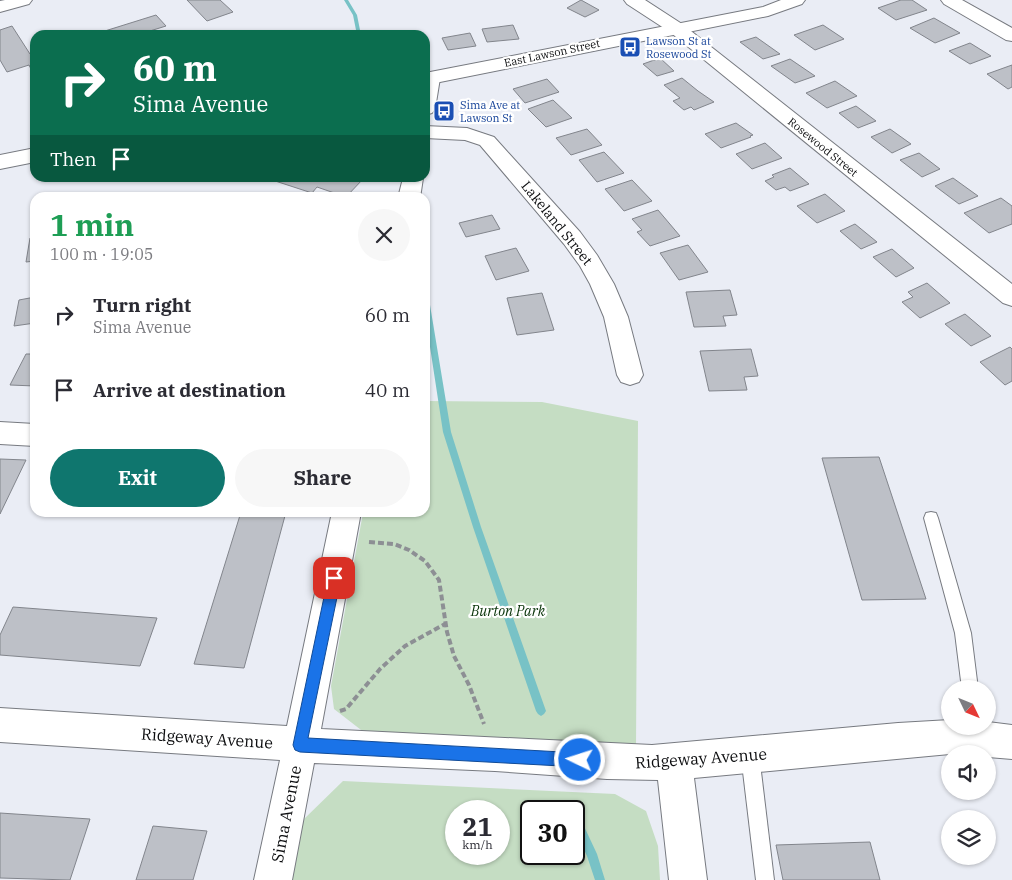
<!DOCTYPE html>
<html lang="en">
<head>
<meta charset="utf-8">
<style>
  body { margin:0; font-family:"IBM Plex Serif",serif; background:#f7f7f7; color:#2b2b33; height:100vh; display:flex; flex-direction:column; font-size:19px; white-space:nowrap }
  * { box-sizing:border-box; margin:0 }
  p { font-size:16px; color:#7c7c81 }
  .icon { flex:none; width:28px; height:28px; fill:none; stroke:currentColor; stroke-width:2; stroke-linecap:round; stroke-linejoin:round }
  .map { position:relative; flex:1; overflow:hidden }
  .details { position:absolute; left:30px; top:192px; width:400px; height:325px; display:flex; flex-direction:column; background:#fff; border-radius:15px; box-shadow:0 1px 4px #0004 }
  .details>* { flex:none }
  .guide { position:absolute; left:30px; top:30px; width:400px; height:152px; border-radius:15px; box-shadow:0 1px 4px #0004; background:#0b6e4f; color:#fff; overflow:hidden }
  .needle { width:32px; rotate:133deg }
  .tools { position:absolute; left:941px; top:680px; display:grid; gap:10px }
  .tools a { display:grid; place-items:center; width:55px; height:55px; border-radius:50%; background:#fff; box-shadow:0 1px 4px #0004; font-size:25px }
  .speed { position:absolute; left:445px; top:800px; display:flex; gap:10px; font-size:25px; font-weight:700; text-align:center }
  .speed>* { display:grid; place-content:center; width:65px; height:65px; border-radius:50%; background:#fff; box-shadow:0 1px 4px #0004; line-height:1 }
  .speed small { font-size:12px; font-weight:400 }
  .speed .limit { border:2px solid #111; border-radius:8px; background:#fff; color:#111 }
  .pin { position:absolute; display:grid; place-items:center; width:42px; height:42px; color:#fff; margin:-21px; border-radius:10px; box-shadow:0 2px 8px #0006 }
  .me { position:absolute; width:55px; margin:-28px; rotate:274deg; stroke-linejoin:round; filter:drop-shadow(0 0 4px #0008) }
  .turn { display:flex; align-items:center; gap:18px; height:105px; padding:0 20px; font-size:22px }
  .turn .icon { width:65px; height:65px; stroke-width:2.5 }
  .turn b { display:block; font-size:35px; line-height:42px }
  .then { display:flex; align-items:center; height:48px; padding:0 20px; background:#0003; gap:10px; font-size:19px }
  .round { display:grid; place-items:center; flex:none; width:52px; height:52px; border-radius:26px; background:#f7f7f7 }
  .head { display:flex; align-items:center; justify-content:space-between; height:85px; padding:0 20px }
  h1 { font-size:30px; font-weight:800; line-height:38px; color:#1e9e55 }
  .cta { display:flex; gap:10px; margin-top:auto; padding:10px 20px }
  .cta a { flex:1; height:58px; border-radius:30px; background:#0f766e; color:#fff; font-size:20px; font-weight:800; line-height:58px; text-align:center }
  .cta a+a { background:#f7f7f7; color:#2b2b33 }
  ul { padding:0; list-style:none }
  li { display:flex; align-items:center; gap:15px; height:75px; padding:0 20px }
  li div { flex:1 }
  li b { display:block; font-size:19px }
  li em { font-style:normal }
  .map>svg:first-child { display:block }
</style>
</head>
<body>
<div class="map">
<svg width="1012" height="880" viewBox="0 0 1012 880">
  <rect width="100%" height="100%" fill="#eaedf5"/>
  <g fill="#c5ddc3" fill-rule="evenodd">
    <polygon points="425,401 542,402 638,421 636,748 365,733 334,709 331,686 363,513 425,512"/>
    <path d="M343 781 615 794 646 811 658 846 660 880H291L303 820ZM456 811H499V854H456ZM531 811H574V854H531Z"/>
  </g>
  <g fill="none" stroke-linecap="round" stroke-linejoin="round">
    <g fill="#78c2c6" fill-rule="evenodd">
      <polygon points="344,0 348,0 357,15 361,35 357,35 353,15"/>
      <polygon points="425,303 429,303 430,305 451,432 481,527 546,711 544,714 541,716 538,714 536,711 473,527 443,432 425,314"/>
      <polygon points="578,821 582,822 597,854 605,880 595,880 587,856 574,828 574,822"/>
    </g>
  </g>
  <g fill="#bdc0c7" stroke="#82858c">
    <polygon points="187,0 220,0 233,12 207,21"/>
    <polygon points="581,0 599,10 585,17 567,8"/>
    <polygon points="901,0 912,0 927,10 896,20 878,8"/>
    <polygon points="156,15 166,26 137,35 92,35"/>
    <polygon points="934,18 960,33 935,43 910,28"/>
    <polygon points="513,25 519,39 487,42 482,29"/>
    <polygon points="823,25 844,39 815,50 794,35"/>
    <polygon points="12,26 30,54 35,53 35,68 31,69 29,65 7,72 0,60 0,30"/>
    <polygon points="470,33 476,46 448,50 442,38"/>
    <polygon points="756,37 780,54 763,59 740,42"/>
    <polygon points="970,43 991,56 970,64 949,51"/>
    <polygon points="660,58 674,71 657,76 643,64"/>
    <polygon points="790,59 815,76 795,83 771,66"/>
    <polygon points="1012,65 1012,87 1008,89 987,74"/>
    <polygon points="682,78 698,91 714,102 694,110 691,107 684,110 673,101 680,98 664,85"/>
    <polygon points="547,79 559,92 525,103 513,89"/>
    <polygon points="835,81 857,96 827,108 806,93"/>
    <polygon points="553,100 572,118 546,127 528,109"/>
    <polygon points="856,106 876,121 858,128 839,113"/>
    <polygon points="736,123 753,135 750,136 751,137 721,148 705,134"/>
    <polygon points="587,129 602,145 571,155 556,138"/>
    <polygon points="890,129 911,144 892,153 871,137"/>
    <polygon points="765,143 782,158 752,169 736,154"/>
    <polygon points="604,152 624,173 597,182 579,160"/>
    <polygon points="919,153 940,169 922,177 900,160"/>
    <polygon points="790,168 809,184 790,191 785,187 776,190 765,181 774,177 772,175"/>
    <polygon points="266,178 358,178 363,179 346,197 317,187 312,193"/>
    <polygon points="953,178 978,196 959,204 935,186"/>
    <polygon points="632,180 652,201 624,211 605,189"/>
    <polygon points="825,194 845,211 817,223 797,206"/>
    <polygon points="1001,198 1012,206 1012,224 989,233 964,213"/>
    <polygon points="658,210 680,236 650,246 637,232 642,230 632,219"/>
    <polygon points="492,215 500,229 466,237 459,223"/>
    <polygon points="855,224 877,242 861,249 840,231"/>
    <polygon points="35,237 35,261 26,262 30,238"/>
    <polygon points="688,245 708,272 679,280 660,253"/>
    <polygon points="516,248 529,271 496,280 485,256"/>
    <polygon points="892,249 914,268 896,277 873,257"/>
    <polygon points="927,283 950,303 920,318 902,302 913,297 908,292"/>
    <polygon points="730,290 737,315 723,316 726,326 694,327 686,292"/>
    <polygon points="542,293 554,330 517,335 507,298"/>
    <polygon points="35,297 35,323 14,326 19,300"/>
    <polygon points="965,314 991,336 971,346 945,324"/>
    <polygon points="1010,347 1012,349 1012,381 1005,385 980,362"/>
    <polygon points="751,349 758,376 744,377 747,390 709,391 700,351"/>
    <polygon points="26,354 35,354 35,386 10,385"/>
    <polygon points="879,457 926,599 862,600 822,458"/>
    <polygon points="0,459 26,460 0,514"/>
    <polygon points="241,512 286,512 244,668 194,664"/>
    <polygon points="13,607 157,618 140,666 0,655 0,635"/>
    <polygon points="0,813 90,819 70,880 0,878"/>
    <polygon points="153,826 207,831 193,880 136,880"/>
    <polygon points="870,842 880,880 783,880 776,845"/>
  </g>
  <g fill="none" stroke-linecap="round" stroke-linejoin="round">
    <g stroke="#777a80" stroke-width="2">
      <g id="service">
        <polygon points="931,512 936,513 938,518 971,633 978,689 962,689 955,633 924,518 926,513"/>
        <polygon points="750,746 756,749 759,755 774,880 756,880 741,755 744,749"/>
      </g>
    </g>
    <g stroke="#777a80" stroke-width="2">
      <g id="minor">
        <polygon points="5,0 32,0 29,4 0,12 0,1"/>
        <polygon points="624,0 645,0 682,24 1012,284 1012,306 1003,303 670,32 627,4"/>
        <polygon points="430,72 437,74 440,78 435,109 432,113 425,115 425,74"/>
        <polygon points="425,126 467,128 494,137 580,232 597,255 614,284 628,317 643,375 639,382 630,385 621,382 617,375 604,317 590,284 580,266 564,244 480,145 465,140 425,138"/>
        <polygon points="403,178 423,178 420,198 398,198"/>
        <polygon points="0,422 35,424 35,446 0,444"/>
        <polygon points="332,512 361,512 321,729 652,745 898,723 950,720 950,726 988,726 988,722 1012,725 1012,759 988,757 988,754 950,754 694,778 707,880 669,880 658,780 607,779 495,771 314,763 292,880 254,880 280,760 0,742 0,708 287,726"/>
      </g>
    </g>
    <g stroke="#777a80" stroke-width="2">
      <g id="tertiary">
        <polygon points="781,0 805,0 802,4 768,16 425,85 425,73 763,7"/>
        <polygon points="35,148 35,162 0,169 0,155"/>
      </g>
    </g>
    <g stroke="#777a80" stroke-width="2">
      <polygon id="primary" points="941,0 962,0 1012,28 1012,41 1006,40 944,4"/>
    </g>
    <g stroke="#8d8f94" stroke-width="4" stroke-dasharray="6 3" stroke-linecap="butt">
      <polyline points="369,542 394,544 409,550 425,561 439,580 447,632 454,656 469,685 484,724"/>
      <polyline points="340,711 346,709 380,669 405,646 445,624"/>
    </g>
    <use href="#service" fill="#fff" fill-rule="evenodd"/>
    <use href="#minor" fill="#fff" fill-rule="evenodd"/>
    <use href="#tertiary" fill="#fff" fill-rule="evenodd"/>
    <use href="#primary" fill="#fff" fill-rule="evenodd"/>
  </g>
  <polygon fill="#1a73e8" stroke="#114b97" points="334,572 339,574 341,578 308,738 580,753 585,755 588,760 585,765 580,767 300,752 295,750 293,745 328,578 330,574"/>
  <defs>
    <g id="bus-square" transform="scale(1.125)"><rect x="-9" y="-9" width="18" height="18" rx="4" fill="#1a4fb4" stroke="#fff"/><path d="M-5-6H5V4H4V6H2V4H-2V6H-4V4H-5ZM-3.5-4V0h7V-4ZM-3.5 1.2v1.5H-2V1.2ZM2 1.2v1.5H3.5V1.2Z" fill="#fff"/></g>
  </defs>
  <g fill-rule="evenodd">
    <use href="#bus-square" x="630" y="47"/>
    <use href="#bus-square" x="444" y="111"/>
  </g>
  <g text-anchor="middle" stroke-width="4.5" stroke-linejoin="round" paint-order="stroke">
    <g font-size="11" fill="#164399" stroke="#fff" text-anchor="start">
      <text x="646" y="45">Lawson St at<tspan x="646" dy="13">Rosewood St</tspan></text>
      <text x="460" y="109">Sima Ave at<tspan x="460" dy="13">Lawson St</tspan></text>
    </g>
    <g font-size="11" fill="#0c0d0f" stroke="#fff">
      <text transform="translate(552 53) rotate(-12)" y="4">East Lawson Street</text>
      <text transform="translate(823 147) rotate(39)" y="4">Rosewood Street</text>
    </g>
    <g font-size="14" fill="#0c0d0f" stroke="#fff">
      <text transform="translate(557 223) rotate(51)" y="5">Lakeland Street</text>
    </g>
    <g font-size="14" font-style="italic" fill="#083308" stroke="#fff">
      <text x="508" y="616">Burton Park</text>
    </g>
    <g font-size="16" fill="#0c0d0f" stroke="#fff">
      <text transform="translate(207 738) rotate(4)" y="6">Ridgeway Avenue</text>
      <text transform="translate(701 758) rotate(-4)" y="6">Ridgeway Avenue</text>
      <text transform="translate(286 814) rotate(-79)" y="6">Sima Avenue</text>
    </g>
  </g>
</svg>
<div class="tools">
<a><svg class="needle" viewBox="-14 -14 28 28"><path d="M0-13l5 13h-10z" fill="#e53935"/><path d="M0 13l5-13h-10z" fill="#7c7c81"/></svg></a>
<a><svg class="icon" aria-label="sound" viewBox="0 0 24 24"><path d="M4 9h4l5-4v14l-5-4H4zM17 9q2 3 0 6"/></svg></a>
<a><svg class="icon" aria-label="layers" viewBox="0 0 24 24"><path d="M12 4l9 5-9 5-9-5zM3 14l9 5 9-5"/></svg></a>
</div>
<div class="speed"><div>21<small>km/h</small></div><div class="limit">30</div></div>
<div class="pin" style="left:334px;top:578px;background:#d93025"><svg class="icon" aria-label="arrive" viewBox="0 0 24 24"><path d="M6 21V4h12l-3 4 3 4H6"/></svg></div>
<svg class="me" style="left:580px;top:760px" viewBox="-20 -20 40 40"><circle r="17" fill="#1a73e8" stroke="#fff" stroke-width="3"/><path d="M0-11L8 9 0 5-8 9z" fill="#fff"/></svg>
<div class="guide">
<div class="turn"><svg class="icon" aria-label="right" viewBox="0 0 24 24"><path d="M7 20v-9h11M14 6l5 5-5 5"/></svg><div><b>60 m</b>Sima Avenue</div></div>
<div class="then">Then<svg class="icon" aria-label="arrive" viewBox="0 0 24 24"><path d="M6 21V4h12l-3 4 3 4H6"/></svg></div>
</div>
<section class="details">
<div class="head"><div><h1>1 min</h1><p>100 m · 19:05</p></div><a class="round"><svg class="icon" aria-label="close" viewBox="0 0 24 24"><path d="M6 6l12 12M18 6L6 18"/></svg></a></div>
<ul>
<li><svg class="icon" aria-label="right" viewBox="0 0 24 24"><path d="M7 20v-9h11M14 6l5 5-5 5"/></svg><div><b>Turn right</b><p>Sima Avenue</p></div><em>60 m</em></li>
<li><svg class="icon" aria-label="arrive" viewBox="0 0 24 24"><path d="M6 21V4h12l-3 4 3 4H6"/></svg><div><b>Arrive at destination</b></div><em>40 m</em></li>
</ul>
<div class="cta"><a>Exit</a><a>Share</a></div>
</section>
</div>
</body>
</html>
